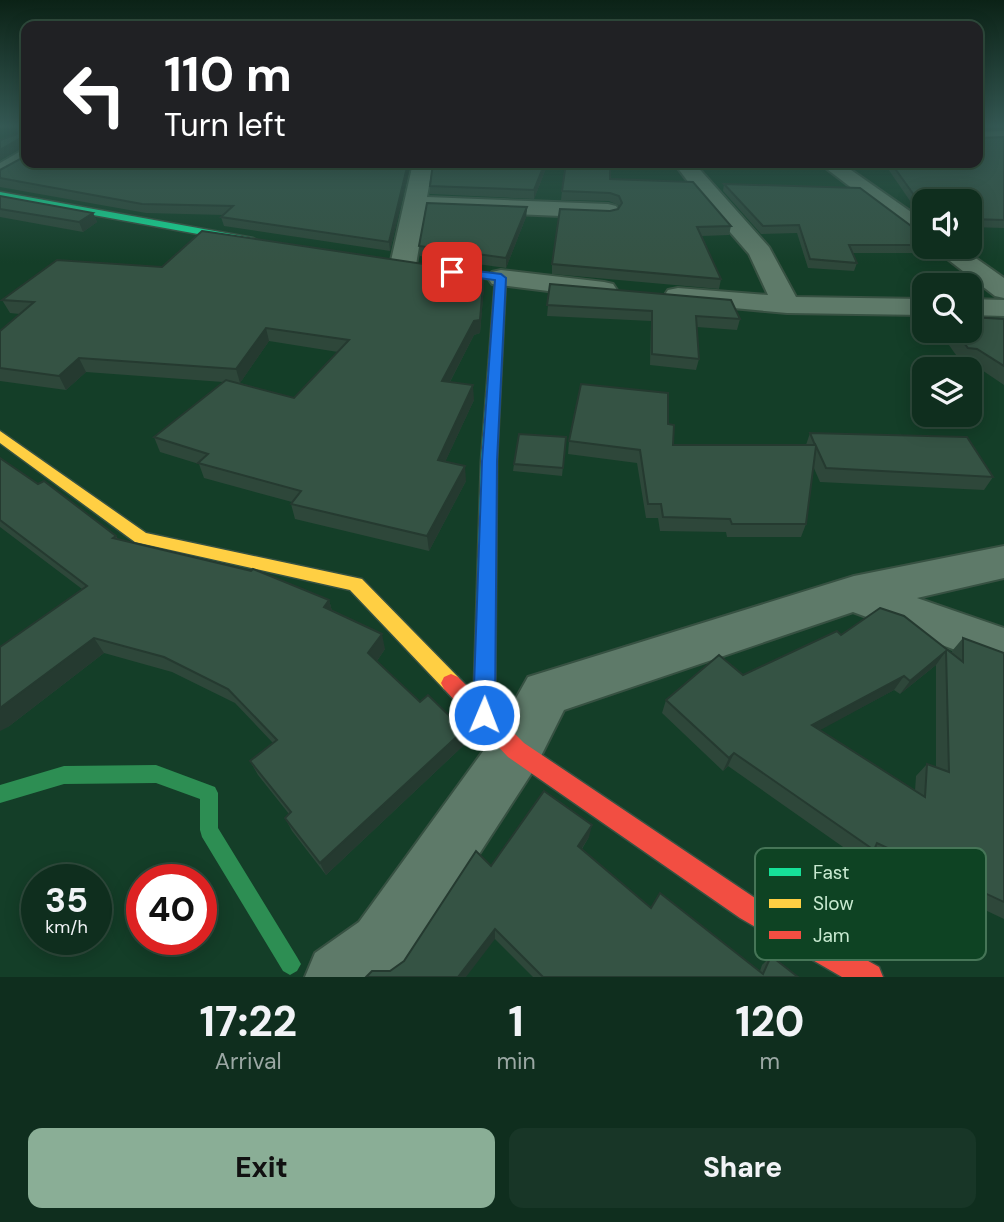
<!DOCTYPE html>
<html lang="en">
<head>
<meta charset="utf-8">
<style>
  body { margin:0; font-family:"DM Sans",sans-serif; background:#183627; color:#f1f3f6; height:100vh; display:flex; flex-direction:column; font-size:26px; white-space:nowrap }
  * { box-sizing:border-box; margin:0 }
  p { font-size:23px; color:#9ba8a4 }
  .icon { flex:none; width:38px; height:38px; fill:none; stroke:currentColor; stroke-width:2; stroke-linecap:round; stroke-linejoin:round }
  .map { position:relative; height:977px; overflow:hidden }
  .sheet { display:flex; flex-direction:column; background:#0f2e1e; flex:1 }
  .sheet>* { flex:none }
  .guide { position:absolute; left:21px; top:21px; width:962px; height:147px; border-radius:14px; box-shadow:0 4px 18px #0003,0 0 0 2px #2f4a3c; background:#202124; color:#fff; overflow:hidden }
  .controls { position:absolute; left:912px; top:189px; display:grid; gap:14px }
  .controls a { display:grid; place-items:center; width:70px; height:70px; border-radius:14px; background:#0f2e1e; box-shadow:0 4px 18px #0003,0 0 0 2px #2f4a3c; font-size:35px }
  .speed { position:absolute; left:21px; top:864px; display:flex; gap:14px; font-size:35px; font-weight:700; text-align:center }
  .speed>* { display:grid; place-content:center; width:91px; height:91px; border-radius:50%; background:#0f2e1e; box-shadow:0 4px 18px #0003,0 0 0 2px #2f4a3c; line-height:1 }
  .speed small { font-size:18px; font-weight:400 }
  .speed .limit { border:10px solid #d22; background:#fff; color:#111 }
  .pin { position:absolute; display:grid; place-items:center; width:60px; height:60px; color:#fff; margin:-30px; border-radius:14px; box-shadow:0 4px 10px #0006 }
  .me { position:absolute; width:77px; margin:-38px; rotate:1deg; stroke-linejoin:round; filter:drop-shadow(0 0 5px #0008) }
  .turn { display:flex; align-items:center; gap:24px; height:147px; padding:0 28px; font-size:32px }
  .turn .icon { width:91px; height:91px; stroke-width:2.5 }
  .turn b { display:block; font-size:49px; line-height:60px }
  .eta { display:flex; justify-content:space-evenly; align-items:center; height:119px; text-align:center }
  .eta b { font-size:42px; font-weight:800; line-height:49px }
  .cta { display:flex; gap:14px; margin-top:auto; padding:14px 28px }
  .cta a { flex:1; height:80px; border-radius:14px; background:#8aae96; color:#111; font-size:28px; font-weight:800; line-height:80px; text-align:center }
  .cta a+a { background:#183627; color:#f1f3f6 }
  .map>svg:first-child { display:block }
</style>
</head>
<body>
<div class="map">
<svg width="1004" height="977" viewBox="0 0 1004 977">
  <rect width="100%" height="100%" fill="#143e28"/>
  <g fill="none" stroke-linecap="round" stroke-linejoin="round">
    <polygon fill="#2d8e53" fill-rule="evenodd" points="156,765 215,787 218,793 218,828 297,957 301,964 297,971 290,975 283,971 202,837 200,830 200,799 156,783 64,784 0,803 0,785 64,766"/>
    <g stroke="#375142" stroke-width="4">
      <g id="street">
        <polygon points="1004,131 1004,141 978,142 978,132"/>
        <polygon points="26,148 26,163 0,178 0,163"/>
        <polygon points="413,163 433,163 427,197 608,204 616,206 619,211 616,216 608,218 425,210 416,265 412,270 403,273 394,270 390,265"/>
        <polygon points="674,163 694,163 769,247 796,297 924,299 924,315 787,313 668,302 664,296 668,290 678,288 768,295 749,254 698,195"/>
        <polygon points="819,163 841,163 924,221 924,239 916,237"/>
        <polygon points="932,247 960,247 1004,278 1004,298 995,296"/>
        <polygon points="501,270 604,282 613,284 617,290 613,296 604,298 492,284 488,278 492,272"/>
        <polygon points="970,299 1004,300 1004,316 970,315"/>
        <polygon points="1004,546 1004,578 917,598 1004,628 1004,668 853,612 564,710 535,768 405,968 394,977 305,977 315,953 359,922 497,732 528,677 854,576"/>
      </g>
    </g>
    <g stroke="#375142" stroke-width="3">
      <g id="fast">
        <polygon points="0,192 253,238 258,241 253,244 0,198"/>
        <polygon points="433,266 501,275 506,278 497,461 495,715 491,722 484,725 477,722 473,715 481,461 495,280 429,271 428,269"/>
      </g>
    </g>
    <g stroke="#375142" stroke-width="3">
      <polygon id="slow" points="0,431 146,533 362,579 458,677 461,683 458,689 451,692 444,689 350,590 135,542 0,443"/>
    </g>
    <g stroke="#375142" stroke-width="3">
      <polygon id="jam" points="451,674 458,677 524,743 758,900 879,967 883,977 842,977 740,918 508,757 444,689 441,683 444,677"/>
    </g>
    <use href="#street" fill="#5e7a69" fill-rule="evenodd"/>
    <use href="#fast" fill="#16e098" fill-rule="evenodd"/>
    <use href="#slow" fill="#ffcf43" fill-rule="evenodd"/>
    <use href="#jam" fill="#f24e42" fill-rule="evenodd"/>
  </g>
  <g fill="#2e473a" fill-rule="evenodd">
    <polygon points="0,126 26,126 411,163 390,251 224,226 221,217 224,215 146,213 0,187 0,170 24,157 24,146 0,160 0,140 17,134 16,127"/>
    <polygon points="978,126 1004,126 1004,129 979,130 979,138 1004,137 1004,228 970,227 970,201 924,201 924,218 919,214 884,163 978,163"/>
    <polygon points="548,163 534,199 430,194 430,186"/>
    <polygon points="610,179 731,226 729,235 702,236 721,279 719,289 552,274 552,264 610,211 618,209 619,207 618,205 609,201 561,200 562,191"/>
    <polygon points="724,184 924,232 924,247 939,247 936,253 853,253 857,263 854,271 808,268 797,233 761,234 723,191"/>
    <polygon points="0,196 93,213 97,222 83,232 0,217"/>
    <polygon points="527,207 526,217 506,268 420,256 419,246"/>
    <path d="M162 267 484 286 480 333 474 335 450 382 474 400 445 462 466 481 429 551 295 519 291 504 292 502 204 478 199 464 160 452 154 437 223 382 86 372 66 390 0 381V331L20 314 10 313 2 300ZM269 341 338 352 294 398 240 383Z"/>
    <polygon points="550,284 740,319 737,330 697,327 699,359 696,370 650,365 651,321 547,316"/>
    <polygon points="1004,319 1004,385 970,362 961,362 939,331 970,331"/>
    <polygon points="668,424 673,445 806,445 810,433 993,477 984,490 820,482 813,466 806,524 801,537 727,537 726,532 660,531 658,518 646,518 637,463 568,454 569,441"/>
    <polygon points="566,437 562,476 513,471 514,464"/>
    <polygon points="0,458 116,536 118,539 329,600 332,611 385,649 377,661 420,702 464,730 465,744 326,875 292,831 285,818 289,814 258,775 250,761 273,743 235,703 172,672 104,653 8,727 82,589 0,527"/>
    <path d="M880 608 952 654V651L963 638 1004 653V919L869 855 863 861 728 766 723 771 662 713 666 700 743 675 841 635ZM936 665V767L927 764 916 776 915 791 819 730 894 690 900 694Z"/>
    <polygon points="589,837 582,849 651,908 760,971 762,965 771,956 798,977 533,977 495,939 390,971 404,961 491,866"/>
  </g>
  <g fill="#253a30">
    <polygon points="21,138 25,146 0,160 0,150"/>
    <polygon points="408,163 411,163 390,251 389,242"/>
    <polygon points="545,163 548,163 534,199 534,190"/>
    <polygon points="527,207 526,217 506,268 506,258"/>
    <polygon points="93,213 97,222 83,232 79,222"/>
    <polygon points="484,273 484,286 480,333 474,335 443,395 442,381"/>
    <polygon points="266,328 269,341 240,383 236,369"/>
    <polygon points="79,358 86,372 66,390 59,376"/>
    <polygon points="473,385 474,400 439,475 438,460"/>
    <polygon points="465,466 466,481 429,551 427,536"/>
    <polygon points="329,600 333,615 324,607"/>
    <polygon points="382,634 385,649 372,668 368,653"/>
    <polygon points="94,638 104,653 8,727 0,731 0,708"/>
    <polygon points="946,651 936,665 900,694 910,681"/>
    <polygon points="904,676 894,690 804,739 812,725"/>
    <polygon points="464,730 465,744 326,875 320,863"/>
    <polygon points="734,753 728,766 723,771 729,758"/>
    <polygon points="592,825 589,837 576,857 578,846"/>
    <polygon points="495,929 495,939 466,977 458,977"/>
  </g>
  <g fill="#355344" stroke="#253a30" stroke-width="2" fill-rule="evenodd">
    <polygon points="16,126 26,126 26,163 408,163 389,242 221,217 233,206 142,204 0,178 0,170 24,157 25,138 21,138 0,150 0,140 17,134"/>
    <polygon points="978,126 979,138 1004,137 1004,220 970,219 970,201 924,201 924,209 891,163 978,163"/>
    <polygon points="433,163 545,163 534,190 430,186"/>
    <polygon points="566,163 610,163 610,179 693,182 731,226 697,227 721,279 552,264 560,209 610,211 618,209 622,203 619,196 610,193 562,191"/>
    <polygon points="724,184 860,188 918,231 924,232 924,245 849,245 857,263 810,259 799,225 763,226"/>
    <polygon points="0,196 93,213 79,222 0,209"/>
    <polygon points="427,203 527,207 506,258 419,246"/>
    <polygon points="202,231 484,273 480,320 474,321 442,381 473,385 438,460 465,466 427,536 291,504 301,491 198,463 208,454 154,437 226,380 294,398 349,340 266,328 236,369 79,358 59,376 0,368 0,331 34,302 2,300 57,260 162,267"/>
    <polygon points="550,284 731,300 740,319 696,316 699,359 652,354 652,311 547,305"/>
    <polygon points="970,317 1004,319 1004,366 977,349 968,348 955,331 970,331"/>
    <polygon points="581,384 668,393 668,424 674,425 673,445 815,445 810,433 967,437 993,477 826,468 816,446 806,524 732,524 730,519 663,517 661,504 648,504 640,450 569,441"/>
    <polygon points="519,434 566,437 563,468 514,464"/>
    <polygon points="0,458 38,484 44,481 116,536 113,538 251,571 253,569 329,600 324,607 382,634 368,653 420,702 428,695 464,730 320,863 285,818 291,812 250,761 277,740 228,689 164,657 94,638 0,708 0,647 87,586 0,520"/>
    <path d="M880 608 904 616 963 662V638L1004 653V902L877 843 874 850 734 753 729 758 666 700 719 655 743 675 837 631 841 635ZM946 651 949 772 927 764 925 797 812 725 904 676 910 681Z"/>
    <polygon points="544,791 592,825 578,846 651,908 660,893 763,974 771,956 798,977 543,977 495,929 458,977 366,977 372,971 390,971 404,961 476,851 491,866"/>
  </g>
  <linearGradient id="sky" x2="0" y2="1"><stop stop-color="#0b2216"/><stop offset="0.48" stop-color="#345853"/><stop offset="1" stop-color="#345853" stop-opacity="0"/></linearGradient>
  <rect width="1004" height="263" fill="url(#sky)"/>
  <polygon fill="#1a73e8" stroke="#114b97" stroke-width="2" points="452,268 501,274 506,278 497,461 495,715 492,721 484,724 476,721 473,715 482,461 495,280 448,274 447,272"/>
  <rect x="755" y="848" width="231" height="112" rx="10" fill="#0e4323" stroke="#467557" stroke-width="2"/>
  <rect x="769" y="868" width="32" height="8" fill="#16e098"/>
  <rect x="769" y="899" width="32" height="9" fill="#ffcf43"/>
  <rect x="769" y="931" width="32" height="8" fill="#f24e42"/>
  <g font-size="19" fill="#c9ead1">
    <text x="813" y="879">Fast</text>
    <text x="813" y="910">Slow</text>
    <text x="813" y="942">Jam</text>
  </g>
</svg>
<div class="controls">
<a><svg class="icon" aria-label="sound" viewBox="0 0 24 24"><path d="M4 9h4l5-4v14l-5-4H4zM17 9q2 3 0 6"/></svg></a>
<a><svg class="icon" aria-label="search" viewBox="0 0 24 24"><circle cx="10" cy="10" r="6"/><path d="M15 15l6 6"/></svg></a>
<a><svg class="icon" aria-label="layers" viewBox="0 0 24 24"><path d="M12 4l9 5-9 5-9-5zM3 14l9 5 9-5"/></svg></a>
</div>
<div class="speed"><div>35<small>km/h</small></div><div class="limit">40</div></div>
<div class="pin" style="left:452px;top:272px;background:#d93025"><svg class="icon" aria-label="arrive" viewBox="0 0 24 24"><path d="M6 21V4h12l-3 4 3 4H6"/></svg></div>
<svg class="me" style="left:484px;top:715px" viewBox="-20 -20 40 40"><circle r="17" fill="#1a73e8" stroke="#fff" stroke-width="3"/><path d="M0-11L8 9 0 5-8 9z" fill="#fff"/></svg>
<div class="guide">
<div class="turn"><svg class="icon" aria-label="left" viewBox="0 0 24 24"><path d="M17 20v-9H6M10 6l-5 5 5 5"/></svg><div><b>110 m</b>Turn left</div></div>
</div>
</div>
<section class="sheet">
<div class="eta">
<div><b>17:22</b><p>Arrival</p></div>
<div><b>1</b><p>min</p></div>
<div><b>120</b><p>m</p></div>
</div>
<div class="cta"><a>Exit</a><a>Share</a></div>
</section>
</body>
</html>
